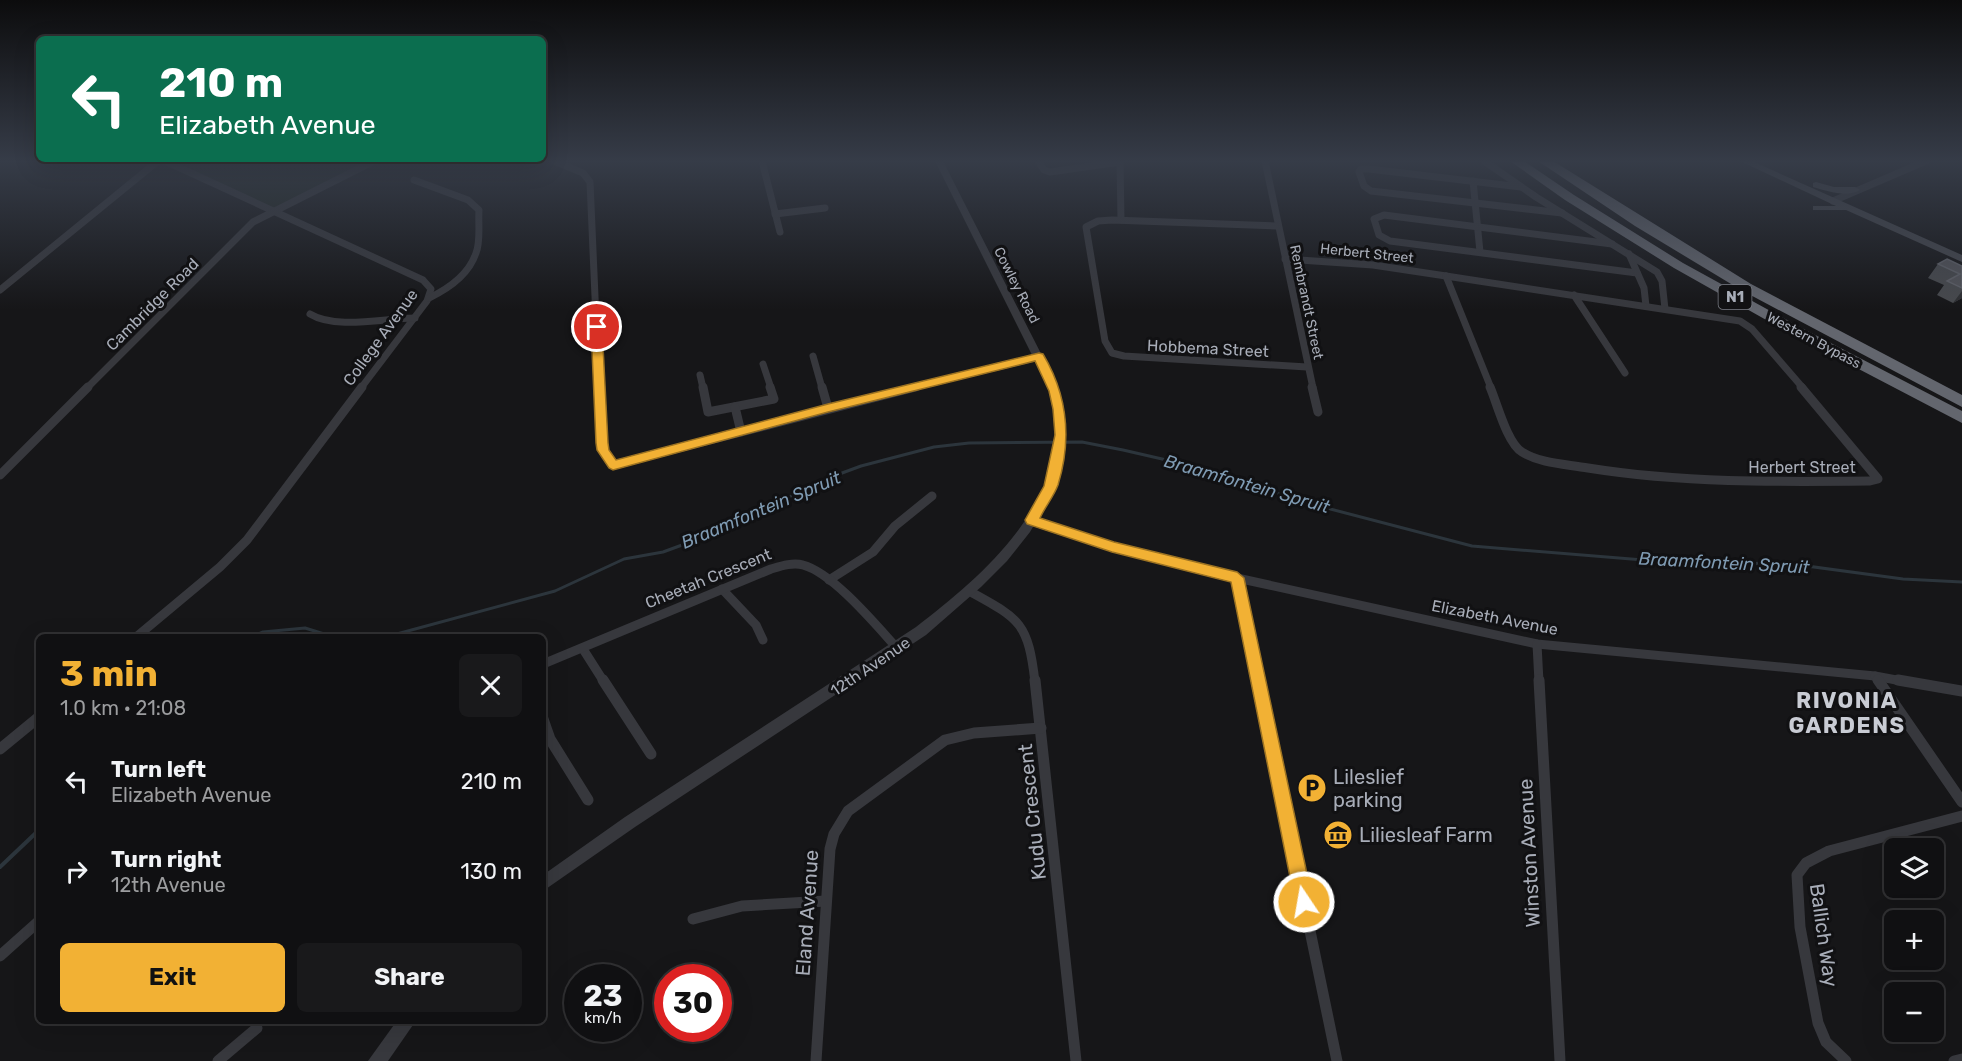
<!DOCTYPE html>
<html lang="en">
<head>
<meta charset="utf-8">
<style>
  body { margin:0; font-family:Rubik,sans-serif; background:#19191b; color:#f1f3f6; height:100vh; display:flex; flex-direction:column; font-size:22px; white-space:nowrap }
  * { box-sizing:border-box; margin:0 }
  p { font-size:20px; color:#9c9d9f }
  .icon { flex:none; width:33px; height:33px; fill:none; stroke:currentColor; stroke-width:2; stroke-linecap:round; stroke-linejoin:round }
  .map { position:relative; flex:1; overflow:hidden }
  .sheet { position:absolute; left:36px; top:634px; width:510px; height:390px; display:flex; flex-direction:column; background:#101012; border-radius:9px; box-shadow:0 6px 24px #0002,0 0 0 2px #303032 }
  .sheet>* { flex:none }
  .guide { position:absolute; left:36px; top:36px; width:510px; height:126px; border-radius:9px; box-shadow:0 6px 24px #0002,0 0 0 2px #303032; background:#0b6e4f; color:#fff; overflow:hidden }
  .fabs { position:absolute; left:1884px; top:838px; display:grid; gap:12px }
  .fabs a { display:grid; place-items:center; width:60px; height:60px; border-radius:9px; background:#101012; box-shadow:0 6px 24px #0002,0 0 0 2px #303032; font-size:30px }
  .speed { position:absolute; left:564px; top:964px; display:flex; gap:12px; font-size:30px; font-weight:700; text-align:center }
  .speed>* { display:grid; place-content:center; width:78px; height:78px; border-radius:50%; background:#101012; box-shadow:0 6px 24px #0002,0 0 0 2px #303032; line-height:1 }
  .speed small { font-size:15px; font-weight:400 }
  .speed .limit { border:9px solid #d22; background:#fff; color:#111 }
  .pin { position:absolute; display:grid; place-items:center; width:51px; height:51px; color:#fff; margin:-26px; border:3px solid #fff; border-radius:50%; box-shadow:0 2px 6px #0007 }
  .me { position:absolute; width:66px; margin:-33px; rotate:348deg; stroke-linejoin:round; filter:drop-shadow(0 0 4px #0008) }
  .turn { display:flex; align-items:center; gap:21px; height:126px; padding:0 24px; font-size:27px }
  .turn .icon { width:78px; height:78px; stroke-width:2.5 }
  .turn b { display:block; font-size:42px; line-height:51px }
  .round { display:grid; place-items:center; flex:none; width:63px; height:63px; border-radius:9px; background:#19191b }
  .summary { display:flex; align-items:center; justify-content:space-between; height:102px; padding:0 24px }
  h1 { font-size:36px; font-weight:700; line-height:45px; color:#f2b134 }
  .action { display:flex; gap:12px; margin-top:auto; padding:12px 24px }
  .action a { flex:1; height:69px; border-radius:9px; background:#f2b134; color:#111; font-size:24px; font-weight:700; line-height:69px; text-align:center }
  .action a+a { background:#19191b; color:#f1f3f6 }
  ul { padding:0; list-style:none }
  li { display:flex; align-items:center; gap:18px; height:90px; padding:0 24px }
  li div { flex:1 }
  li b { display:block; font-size:22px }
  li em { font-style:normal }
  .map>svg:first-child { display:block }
</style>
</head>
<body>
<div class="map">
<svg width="1962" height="1061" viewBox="0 0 1962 1061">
  <rect width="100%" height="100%" fill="#161618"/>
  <polygon fill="#1e261f" points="173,161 371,161 272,210"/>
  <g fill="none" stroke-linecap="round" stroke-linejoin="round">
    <g stroke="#2c353c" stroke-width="3">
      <polyline points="249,638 263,632 305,628 337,638"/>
      <polyline points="382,638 555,591 624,559 663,552 704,537 834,476 861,466 934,447 969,443 1082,442 1123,450 1223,473 1292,499 1472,546 1717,566 1777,562 1903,579 1962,582"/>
    </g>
    <polyline stroke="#2c353c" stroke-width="4" points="0,867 39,830"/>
    <g stroke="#37383d" stroke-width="7">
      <polyline points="165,161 423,280 431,289 427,301 361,388"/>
      <polyline points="554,161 583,173 590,182 599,388"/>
      <polyline points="762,161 780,232"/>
      <polyline points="1038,161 1044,170 1050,172 1120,162"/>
      <polyline points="1120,161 1121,220"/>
      <polyline points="1265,161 1313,388"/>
      <polyline points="1484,161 1536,197 1657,272 1662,281 1665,309"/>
      <path d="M414 180 468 200 479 210C478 223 481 241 476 253 469 274 448 289 429 298"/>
      <polyline points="1473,181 1480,252"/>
      <polyline points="1521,187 1369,169 1361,169 1359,172 1364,186 1371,191 1562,213"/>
      <polyline points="1833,201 1926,161"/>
      <polyline points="775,214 825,208"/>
      <polyline points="1277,226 1112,220 1098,221 1086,227 1105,341 1112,353 1124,356 1307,367"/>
      <polyline points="1612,244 1384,215 1374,219 1379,235 1390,241 1637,273"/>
      <polyline points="1629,254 1644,288 1646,306"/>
      <polyline points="1285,259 1373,265 1446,276"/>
      <polyline points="1446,276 1740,321 1752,329 1803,388"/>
      <polyline points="1446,276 1491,388"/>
      <polyline points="0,290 158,161"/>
      <polyline points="1574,295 1625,373"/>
      <path d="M310 314C336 330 385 318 415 318"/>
      <polyline points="813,356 822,388"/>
      <polyline points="763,364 771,388"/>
      <polyline points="700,375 703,388"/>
      <polyline points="87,388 253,222 374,161"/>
      <polyline points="910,388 1039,357"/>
    </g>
    <g stroke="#37383d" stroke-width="9">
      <polyline points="599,387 603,450 613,465 916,387"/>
      <polyline points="703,387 708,412 774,399 770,387"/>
      <polyline points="822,387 828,408"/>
      <polyline points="1312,387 1318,412"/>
      <path d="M1490 387C1497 403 1507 443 1522 452 1541 464 1566 464 1588 468 1682 483 1775 482 1870 481L1878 479 1801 387"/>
      <polyline points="735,407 741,432"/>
      <polyline points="0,475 88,387"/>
      <polyline points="1031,520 1112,547 1237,578 1537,644 1875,676 1907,682"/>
      <polyline points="1237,578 1258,682"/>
      <polyline points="829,580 873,552 895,526 932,496"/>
      <polyline points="722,589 756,625 763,640"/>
      <path d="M969 591C1020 619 1028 622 1035 682"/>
      <polyline points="135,638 220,567 247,540 362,387"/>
      <polyline points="1537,644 1539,682"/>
      <polyline points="583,649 604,682"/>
      <path d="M543 664 771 569C781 566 793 562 803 565 833 573 876 625 897 648"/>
      <polyline points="1875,676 1879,682"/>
    </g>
    <g stroke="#37383d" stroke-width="11">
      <polyline points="603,680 651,754"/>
      <polyline points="1035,680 1076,1061"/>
      <polyline points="1258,680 1337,1061"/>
      <polyline points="1539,680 1560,1061"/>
      <polyline points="1878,680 1962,802"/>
      <polyline points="1898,680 1962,691"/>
      <polyline points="543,719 550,739 588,800"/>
      <polyline points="0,749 39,717"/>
      <polyline points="693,919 742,906 826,901"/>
      <polyline points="0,956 39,921"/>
      <polyline points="218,1061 257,1028"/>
      <polyline points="816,1061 830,849 834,834 848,811 945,740 974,733 1041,728"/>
      <polyline points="1846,1061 1826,1042 1818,1023 1800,927 1797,875 1806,863 1829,851 1962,816"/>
      <polyline points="1954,1061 1962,1059"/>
    </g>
    <g fill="#37383d" fill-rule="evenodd">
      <path d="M935 161H943L1060 391 1065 429 1062 464 1050 498 1030 532 1007 561 981 587 926 635 635 827 543 891V875L625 817 916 627C977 580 1058 513 1054 427 1054 415 1051 403 1050 391Z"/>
      <polygon points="396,1022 415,1022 388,1061 368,1061"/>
    </g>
    <g fill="#45474d" fill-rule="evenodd">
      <polygon points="1740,161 1752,161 1962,255 1962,262 1846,210 1813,210 1813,206 1836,206"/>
      <path d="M1816 182 1834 187H1855L1860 190C1847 198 1827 191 1813 187V183Z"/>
    </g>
    <g fill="#63666e" fill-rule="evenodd">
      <polygon points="1510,161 1524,161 1574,195 1683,263 1796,325 1962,411 1962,423 1786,331 1674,268 1565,200"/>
      <polygon points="1538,161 1553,161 1751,284 1962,395 1962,407 1741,290 1635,226"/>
    </g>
  </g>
  <polygon fill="#47494d" points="1938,264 1962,266 1962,298 1953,303 1937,295 1944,285 1928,278"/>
  <polygon fill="#2f3033" points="1962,291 1962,298 1953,303"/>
  <polygon fill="#525359" stroke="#5f6168" stroke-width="1.5" points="1947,259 1962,266 1962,288 1947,281 1960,274 1938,264"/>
  <linearGradient id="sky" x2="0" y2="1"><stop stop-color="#0c0c0d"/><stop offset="0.52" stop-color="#363c48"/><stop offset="1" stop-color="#363c48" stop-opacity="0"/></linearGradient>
  <rect width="1962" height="310" fill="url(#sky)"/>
  <path fill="#f2b134" stroke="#9d7322" stroke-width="1.5" d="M597 324 602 327 608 443 609 450 616 460 828 404 1039 353 1043 354C1068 396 1072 439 1058 485 1054 496 1045 507 1040 518L1114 542 1237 572 1244 578 1313 902 1310 908 1304 910 1297 908 1295 902 1231 582 1112 552 1027 524 1025 520 1044 486 1055 435 1053 409 1049 391 1035 361 828 412 613 470 609 468 597 450 596 443 591 327Z"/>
  <defs>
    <g id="parking-disc" transform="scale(1.5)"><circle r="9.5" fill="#f2b134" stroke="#111113"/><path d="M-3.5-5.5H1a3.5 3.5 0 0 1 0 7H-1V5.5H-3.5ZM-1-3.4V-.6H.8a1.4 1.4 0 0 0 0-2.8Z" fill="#111"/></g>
    <g id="museum-disc" transform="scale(1.5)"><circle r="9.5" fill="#f2b134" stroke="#111113"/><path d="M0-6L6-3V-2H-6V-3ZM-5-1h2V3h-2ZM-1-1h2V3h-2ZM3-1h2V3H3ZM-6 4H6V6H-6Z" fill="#111"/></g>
  </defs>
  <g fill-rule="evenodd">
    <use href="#parking-disc" x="1312" y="788"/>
    <use href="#museum-disc" x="1338" y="835"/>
  </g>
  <g text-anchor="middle" stroke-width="6" stroke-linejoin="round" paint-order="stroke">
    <g font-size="14" fill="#a8adb8" stroke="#111113">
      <text transform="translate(1367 253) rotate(6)" y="5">Herbert Street</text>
      <text transform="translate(1017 285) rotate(63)" y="5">Cowley Road</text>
      <text transform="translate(1307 302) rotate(78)" y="5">Rembrandt Street</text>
      <text transform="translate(1814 340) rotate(28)" y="5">Western Bypass</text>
    </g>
    <rect fill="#111113" stroke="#7b7e86" stroke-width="1.5" x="1718.5" y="285" width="33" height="24" rx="4.5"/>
    <g font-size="15" font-weight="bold" fill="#a8adb8">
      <text x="1735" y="302">N1</text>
    </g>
    <g font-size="16" fill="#a8adb8" stroke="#111113">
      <text transform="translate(152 304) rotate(-45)" y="6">Cambridge Road</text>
      <text transform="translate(380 337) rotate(-54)" y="6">College Avenue</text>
      <text transform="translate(1208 348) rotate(3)" y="6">Hobbema Street</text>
      <text x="1802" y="473">Herbert Street</text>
      <text transform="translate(708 578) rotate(-22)" y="6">Cheetah Crescent</text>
      <text transform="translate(1495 617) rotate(11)" y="6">Elizabeth Avenue</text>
      <text transform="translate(870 666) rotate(-34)" y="6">12th Avenue</text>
    </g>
    <g font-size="18" font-style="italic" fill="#7f9bb3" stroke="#111113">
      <text transform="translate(1247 484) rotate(16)" y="6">Braamfontein Spruit</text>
      <text transform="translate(761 510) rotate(-23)" y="6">Braamfontein Spruit</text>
      <text transform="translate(1724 563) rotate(3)" y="6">Braamfontein Spruit</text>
    </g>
    <g font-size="20" fill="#a8adb8" stroke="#111113" text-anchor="start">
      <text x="1333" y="784">Lileslief<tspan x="1333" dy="23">parking</tspan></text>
      <text x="1359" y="842">Liliesleaf Farm</text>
    </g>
    <g font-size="20" fill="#a8adb8" stroke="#111113">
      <text transform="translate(1032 812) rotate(-96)" y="7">Kudu Crescent</text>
      <text transform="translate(1529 853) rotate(-93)" y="7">Winston Avenue</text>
      <text transform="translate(807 913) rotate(-86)" y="7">Eland Avenue</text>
      <text transform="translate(1824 935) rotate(82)" y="7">Ballich Way</text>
    </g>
    <g font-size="22" font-weight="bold" letter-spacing="1.5" fill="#c9ccd4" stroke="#111113">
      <text x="1847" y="708">RIVONIA<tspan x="1847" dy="25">GARDENS</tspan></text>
    </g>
  </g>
</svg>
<div class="fabs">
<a><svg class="icon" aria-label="layers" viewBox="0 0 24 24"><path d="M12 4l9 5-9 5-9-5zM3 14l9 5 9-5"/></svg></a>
<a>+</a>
<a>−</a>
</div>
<div class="speed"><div>23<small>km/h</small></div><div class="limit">30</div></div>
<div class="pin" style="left:597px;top:327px;background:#d93025"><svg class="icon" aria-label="arrive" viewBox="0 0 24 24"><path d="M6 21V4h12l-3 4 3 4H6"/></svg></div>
<svg class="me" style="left:1304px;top:902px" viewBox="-20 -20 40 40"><circle r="17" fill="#f2b134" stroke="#fff" stroke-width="3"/><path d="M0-11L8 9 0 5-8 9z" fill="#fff"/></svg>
<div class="guide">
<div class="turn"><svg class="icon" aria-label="left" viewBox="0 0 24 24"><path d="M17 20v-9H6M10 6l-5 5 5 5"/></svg><div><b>210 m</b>Elizabeth Avenue</div></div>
</div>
<section class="sheet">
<div class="summary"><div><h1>3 min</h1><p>1.0 km · 21:08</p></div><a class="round"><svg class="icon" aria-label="close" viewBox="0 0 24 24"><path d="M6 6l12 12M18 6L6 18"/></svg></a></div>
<ul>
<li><svg class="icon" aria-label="left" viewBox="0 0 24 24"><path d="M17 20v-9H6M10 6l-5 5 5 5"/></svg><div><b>Turn left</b><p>Elizabeth Avenue</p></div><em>210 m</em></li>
<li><svg class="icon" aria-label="right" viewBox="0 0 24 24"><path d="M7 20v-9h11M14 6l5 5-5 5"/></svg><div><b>Turn right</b><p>12th Avenue</p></div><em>130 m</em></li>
</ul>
<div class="action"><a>Exit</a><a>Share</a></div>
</section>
</div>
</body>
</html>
